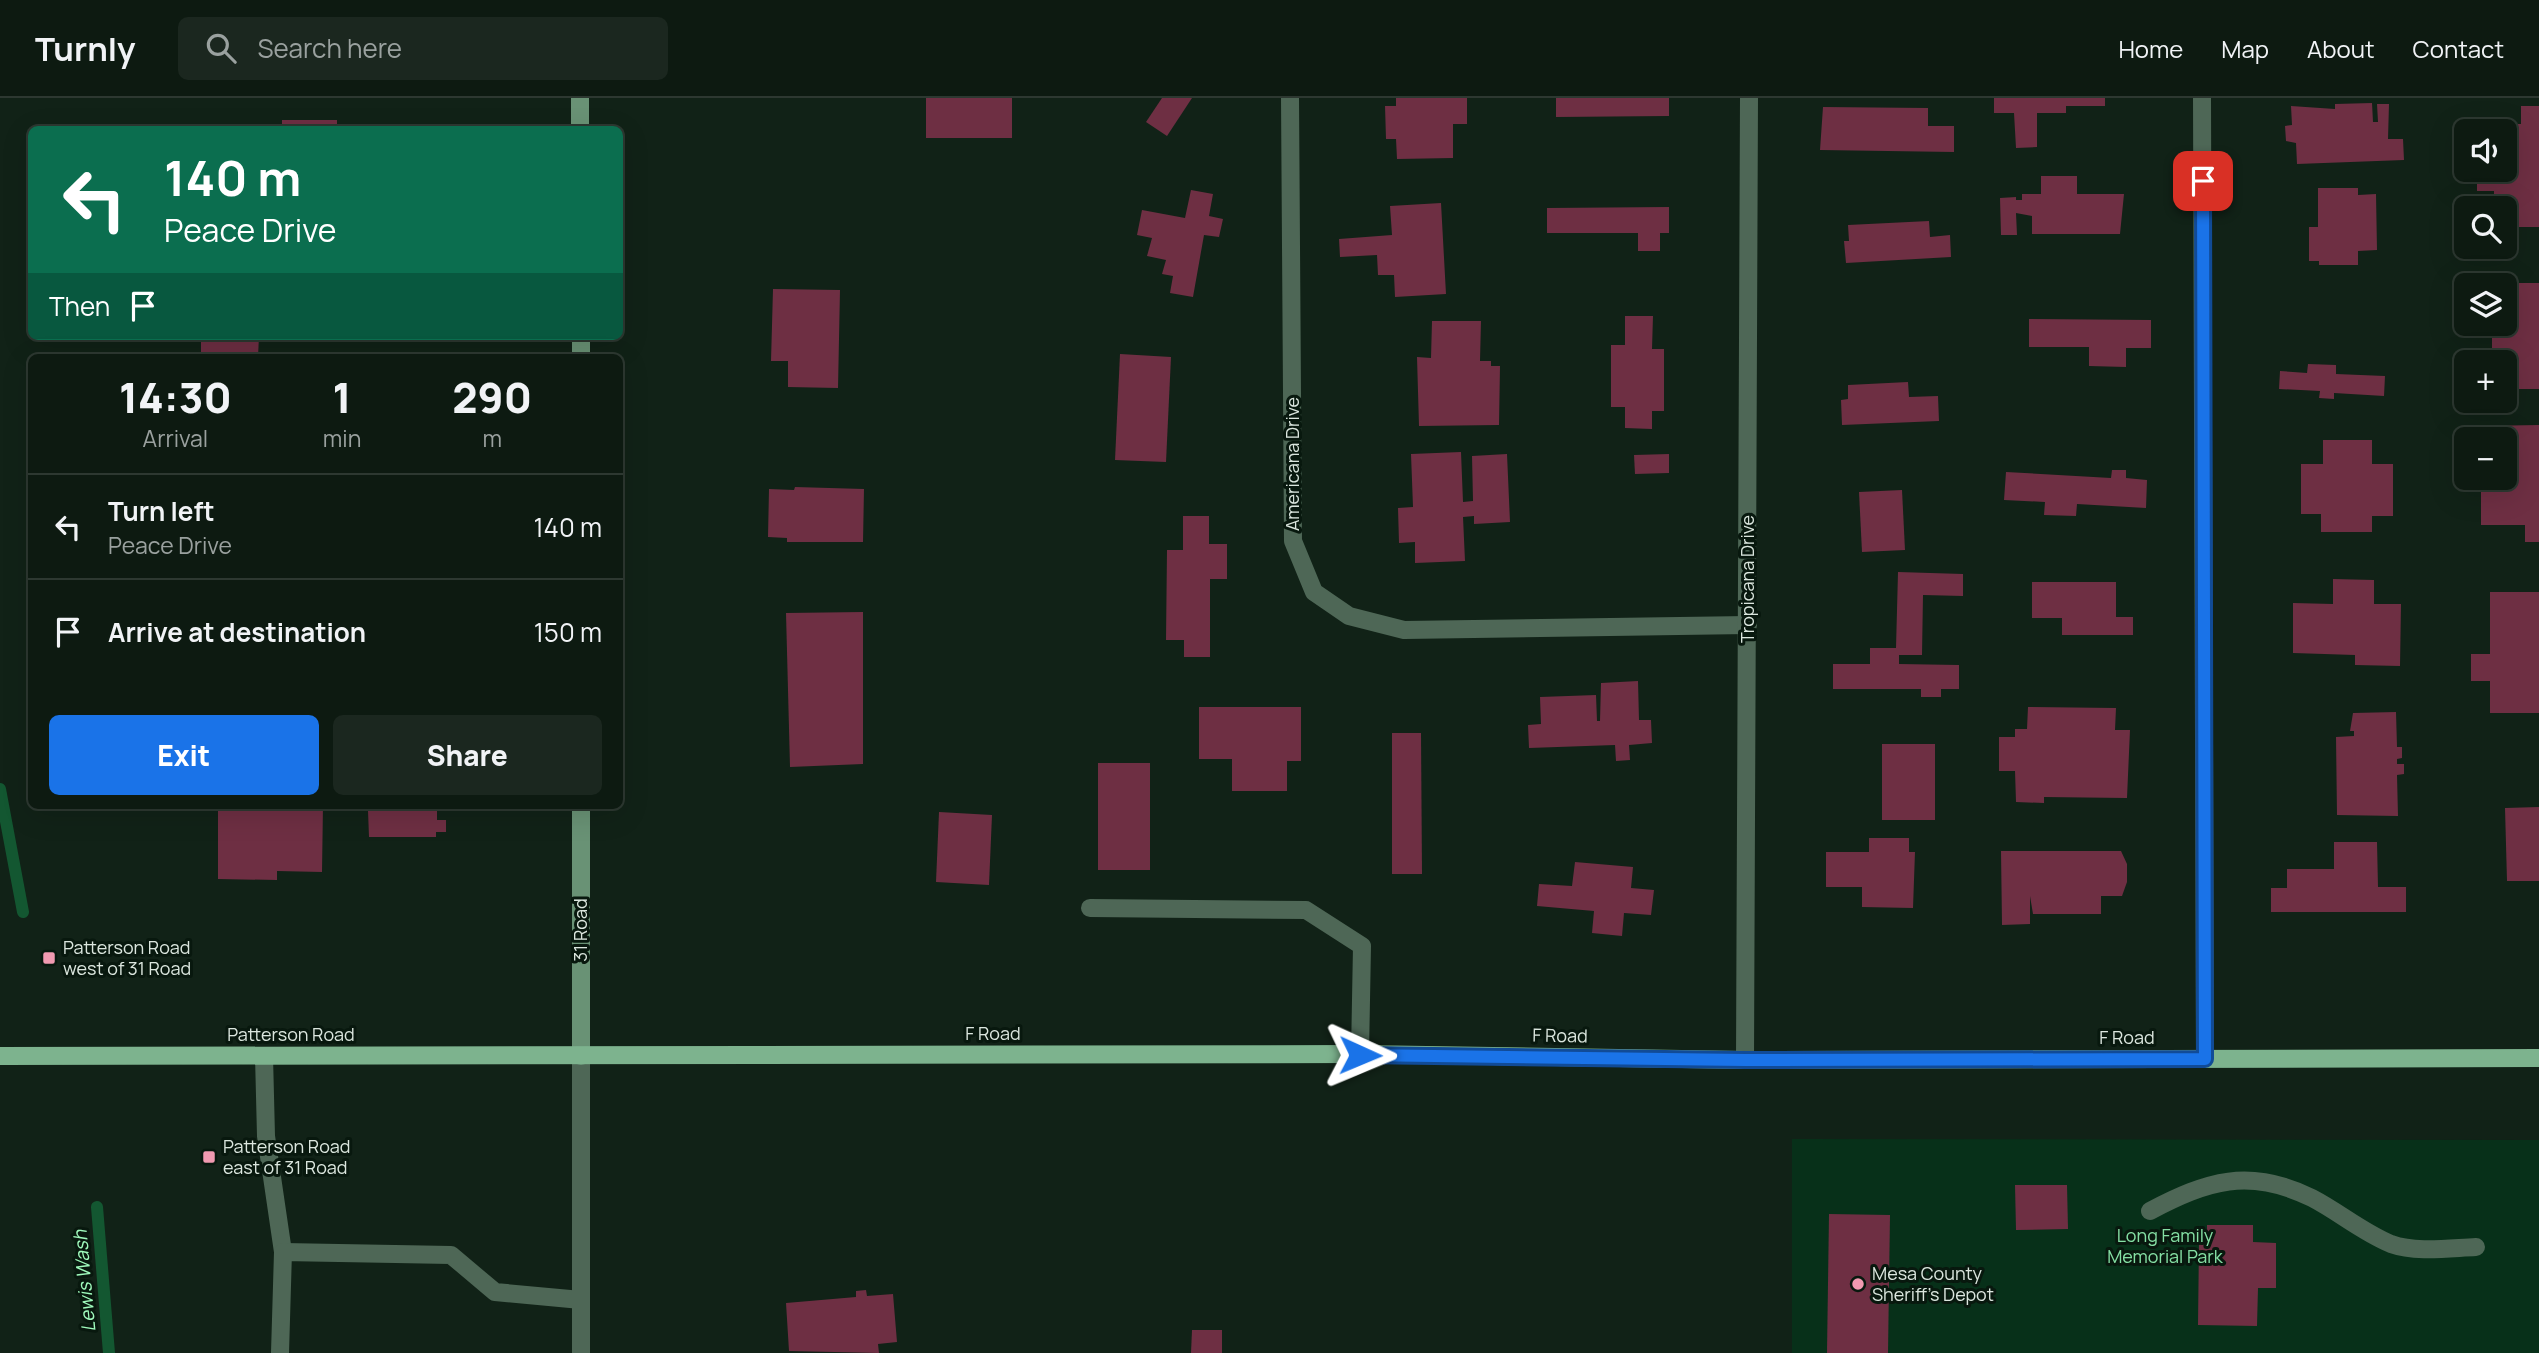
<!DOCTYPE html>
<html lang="en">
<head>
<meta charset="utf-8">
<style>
  body { margin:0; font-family:Manrope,sans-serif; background:#1b271f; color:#f1f3f6; height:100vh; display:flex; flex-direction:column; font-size:26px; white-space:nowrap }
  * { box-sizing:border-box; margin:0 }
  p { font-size:23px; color:#9aa19f }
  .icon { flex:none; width:38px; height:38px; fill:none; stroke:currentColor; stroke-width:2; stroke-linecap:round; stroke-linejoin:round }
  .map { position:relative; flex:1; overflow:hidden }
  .details { position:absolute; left:28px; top:256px; width:595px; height:455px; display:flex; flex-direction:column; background:#0d1a11; border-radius:10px; box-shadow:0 7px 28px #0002,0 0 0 2px #2d3831 }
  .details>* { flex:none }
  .guide { position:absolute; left:28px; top:28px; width:595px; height:214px; border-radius:10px; box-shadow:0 7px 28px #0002,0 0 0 2px #2d3831; background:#0b6e4f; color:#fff; overflow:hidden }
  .buttons { position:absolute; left:2454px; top:21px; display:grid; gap:14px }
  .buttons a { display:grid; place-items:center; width:63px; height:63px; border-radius:10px; background:#0d1a11; box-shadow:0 7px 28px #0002,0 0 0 2px #2d3831; font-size:35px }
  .pin { position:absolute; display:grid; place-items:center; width:60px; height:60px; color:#fff; margin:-30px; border-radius:14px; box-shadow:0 4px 10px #0006 }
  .me { position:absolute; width:77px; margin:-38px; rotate:91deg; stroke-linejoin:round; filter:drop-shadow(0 0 5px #0008) }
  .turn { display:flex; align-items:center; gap:24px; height:147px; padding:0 21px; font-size:32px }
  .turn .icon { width:91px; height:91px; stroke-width:2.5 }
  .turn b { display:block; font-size:49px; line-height:60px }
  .then { display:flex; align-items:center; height:66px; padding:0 21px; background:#0003; gap:14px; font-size:26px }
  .eta { display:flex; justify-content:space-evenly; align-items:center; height:119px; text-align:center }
  .eta b { font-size:42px; font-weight:800; line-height:49px }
  .button { display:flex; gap:14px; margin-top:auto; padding:14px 21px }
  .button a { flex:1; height:80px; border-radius:10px; background:#1a73e8; color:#fff; font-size:28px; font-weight:800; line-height:80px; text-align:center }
  .button a+a { background:#1b271f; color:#f1f3f6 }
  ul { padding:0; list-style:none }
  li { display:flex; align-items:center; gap:21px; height:105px; padding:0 21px; border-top:2px solid #2d3831 }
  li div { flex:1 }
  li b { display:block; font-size:26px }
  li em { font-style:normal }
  header { display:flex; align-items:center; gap:42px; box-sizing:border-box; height:98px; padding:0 35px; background:#0d1a11; border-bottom:2px solid #2d3831 }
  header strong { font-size:33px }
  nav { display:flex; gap:38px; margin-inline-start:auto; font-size:24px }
  .search { width:490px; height:63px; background:#1b271f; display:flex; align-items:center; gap:18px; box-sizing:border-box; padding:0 24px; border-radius:10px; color:#9aa19f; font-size:26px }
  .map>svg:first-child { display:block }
</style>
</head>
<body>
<header>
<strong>Turnly</strong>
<div class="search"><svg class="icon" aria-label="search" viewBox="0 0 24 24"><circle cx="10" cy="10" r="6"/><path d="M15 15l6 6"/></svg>Search here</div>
<nav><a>Home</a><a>Map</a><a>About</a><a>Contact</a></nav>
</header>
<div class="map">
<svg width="2539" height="1255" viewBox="0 0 2539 1255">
  <rect width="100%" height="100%" fill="#112217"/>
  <polygon fill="#073019" points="1792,1041 2539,1042 2539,1255 1792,1255"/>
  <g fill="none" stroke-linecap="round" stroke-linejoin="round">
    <g stroke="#135731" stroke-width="12">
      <polyline points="0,691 23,814"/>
      <polyline points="97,1109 109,1255"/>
    </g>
  </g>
  <g fill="#6e2f43">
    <rect x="926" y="0" width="86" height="40"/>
    <polygon points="1162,0 1192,0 1167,38 1146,24"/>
    <polygon points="1396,0 1467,0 1467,26 1453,26 1453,60 1397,61 1396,41 1386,41 1385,8 1396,8"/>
    <polygon points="1556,0 1669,0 1669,18 1556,19"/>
    <polygon points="1994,0 2105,0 2105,8 2066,8 2066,15 2037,15 2037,49 2016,50 2014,15 1994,15"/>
    <polygon points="2372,5 2373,24 2378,24 2377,6 2389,6 2388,41 2403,41 2404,62 2297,66 2296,45 2286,43 2285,28 2292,27 2291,8 2335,11 2335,6"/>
    <polygon points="2521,8 2539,8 2539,129 2504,129 2504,110 2494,110 2494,93 2477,93 2477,72 2504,72 2504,33 2477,33 2477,26 2521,26"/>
    <polygon points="1823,9 1928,10 1928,28 1954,28 1954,54 1820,52"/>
    <rect x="282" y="22" width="55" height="10"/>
    <polygon points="2041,78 2077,78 2077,96 2124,96 2120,136 2032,136 2032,118 2016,115 2017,137 2001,137 2000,100 2016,99 2016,102 2022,102 2022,96 2041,96"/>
    <polygon points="2318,90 2358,90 2358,97 2376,96 2377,152 2358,153 2358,167 2319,167 2319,163 2309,163 2309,129 2318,129"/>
    <polygon points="1191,92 1213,96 1209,118 1223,121 1219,139 1204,137 1193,199 1170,195 1173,178 1162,176 1166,162 1147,158 1152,140 1137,137 1142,112 1185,120"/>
    <polygon points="1441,105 1446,196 1395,199 1394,177 1378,177 1377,157 1340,159 1339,141 1392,137 1390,108"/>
    <polygon points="1669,109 1669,135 1660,135 1660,153 1638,153 1638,135 1547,135 1547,110"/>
    <polygon points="1929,123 1930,139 1950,137 1951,159 1846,165 1844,143 1849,143 1848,127"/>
    <polygon points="2514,185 2539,185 2539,291 2504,291 2504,264 2492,264 2492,226 2504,226 2504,202 2514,202"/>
    <polygon points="773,191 840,192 838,290 788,289 788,263 771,263"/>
    <polygon points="1625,218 1653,218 1652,251 1664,251 1664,313 1652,313 1652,331 1625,330 1625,309 1611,309 1611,247 1625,247"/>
    <polygon points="2029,221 2151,222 2151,250 2126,250 2126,269 2089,268 2089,249 2029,249"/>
    <polygon points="1432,223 1481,223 1480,263 1491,263 1491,268 1500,268 1499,327 1419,328 1417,259 1431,260"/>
    <polygon points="201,238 259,238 258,259 201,259"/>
    <polygon points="1120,256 1171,259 1166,364 1115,362"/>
    <polygon points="2308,266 2336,267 2336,276 2385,278 2384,298 2334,295 2334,301 2319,300 2320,293 2279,291 2280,273 2307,275"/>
    <polygon points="1908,284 1909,299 1938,298 1939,323 1842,327 1841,302 1848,301 1848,287"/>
    <polygon points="2539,327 2539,444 2525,444 2525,427 2481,427 2481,380 2504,380 2504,341 2481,341 2481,328"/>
    <polygon points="2323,342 2372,342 2372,366 2393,366 2393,418 2372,418 2372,434 2321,434 2321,416 2301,416 2301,366 2323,366"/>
    <polygon points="1461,354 1463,404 1473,403 1472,358 1507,356 1510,424 1474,426 1474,418 1463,419 1465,463 1415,465 1415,444 1399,445 1398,410 1413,409 1411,356"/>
    <polygon points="1669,356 1669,375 1635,376 1634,357"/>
    <polygon points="2112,372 2126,372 2126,380 2147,382 2146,410 2077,406 2076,418 2044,417 2045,404 2004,402 2006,374 2111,380"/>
    <polygon points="795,389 864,391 863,444 787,444 787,440 768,439 769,391 794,392"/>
    <polygon points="1902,392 1905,452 1862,454 1859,394"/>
    <polygon points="1183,418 1209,418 1209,446 1227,446 1227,481 1210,481 1210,559 1184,559 1184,542 1166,542 1167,452 1183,452"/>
    <polygon points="1898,474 1963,476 1963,498 1923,497 1922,557 1899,557 1899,566 1959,567 1959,591 1941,591 1941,599 1921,599 1921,591 1833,591 1833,566 1870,566 1870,550 1896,550"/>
    <polygon points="2333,481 2374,482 2374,506 2401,506 2400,568 2355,567 2355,557 2293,555 2293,505 2333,506"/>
    <polygon points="2032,484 2116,484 2116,519 2133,519 2133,537 2062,537 2062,520 2032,520"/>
    <polygon points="2490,494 2539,494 2539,615 2490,615 2490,583 2471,583 2471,556 2490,556"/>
    <polygon points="863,514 863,666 790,669 786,515"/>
    <polygon points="1638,583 1639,622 1651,622 1652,645 1629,647 1630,662 1616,663 1615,647 1529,650 1528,627 1541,626 1540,599 1596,597 1597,623 1600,623 1601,585"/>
    <polygon points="1199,609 1301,609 1301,663 1287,663 1287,693 1232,693 1232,661 1199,661"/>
    <polygon points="2028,609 2116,610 2115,632 2130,632 2127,700 2044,699 2044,705 2016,704 2015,673 1999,673 1999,639 2015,639 2015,631 2027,631"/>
    <polygon points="2396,614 2397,649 2402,649 2402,660 2397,661 2397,666 2404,666 2404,676 2397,677 2398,718 2337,717 2336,639 2354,638 2354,633 2350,633 2353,615"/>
    <polygon points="1392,635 1421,635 1422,776 1392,776"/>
    <rect x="1882" y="646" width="53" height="76"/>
    <rect x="1098" y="665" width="52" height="107"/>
    <polygon points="218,707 323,707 322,774 277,773 277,782 218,781"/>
    <polygon points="372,707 430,707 430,712 437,712 437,722 446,722 446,734 436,734 436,739 369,739 368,713 373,713"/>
    <polygon points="2539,709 2539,783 2507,783 2505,710"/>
    <polygon points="939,714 992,717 989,787 936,784"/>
    <polygon points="1869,740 1909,740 1909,754 1915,754 1913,810 1862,809 1862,789 1826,789 1826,754 1869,754"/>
    <polygon points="2334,744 2377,744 2378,789 2406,789 2406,814 2271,814 2271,790 2287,790 2287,771 2334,771"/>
    <polygon points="2001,753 2121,753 2127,766 2127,784 2122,798 2101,798 2101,816 2033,816 2030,798 2030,826 2002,827"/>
    <polygon points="1575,764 1633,769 1631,790 1654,792 1651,817 1624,815 1622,838 1592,835 1594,813 1537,808 1539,786 1572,788"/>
    <polygon points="2015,1087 2067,1087 2068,1131 2016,1132"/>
    <polygon points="1829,1116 1890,1117 1888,1255 1827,1255"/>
    <polygon points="2207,1127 2253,1127 2253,1144 2276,1145 2276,1190 2258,1190 2257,1228 2198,1227 2199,1144 2207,1144"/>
    <polygon points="866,1192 867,1198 893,1196 897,1244 878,1246 879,1255 789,1253 786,1205 856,1199 856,1193"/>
    <polygon points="1192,1232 1222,1232 1222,1255 1191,1255"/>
  </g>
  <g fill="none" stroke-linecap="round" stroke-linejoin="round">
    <g stroke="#4e6756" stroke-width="18">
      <polyline points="1090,810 1306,812 1362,848 1360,956"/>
      <polyline points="264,958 266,1038 283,1154"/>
      <path d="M2150 1113C2207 1083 2249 1069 2312 1100 2339 1114 2362 1134 2391 1146 2416 1155 2450 1150 2476 1149"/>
      <polyline points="280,1255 283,1154 451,1157 495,1194 581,1202"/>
      <polyline points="581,1255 581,958"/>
    </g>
    <g stroke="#4e6756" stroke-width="18">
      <polyline points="1290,0 1293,443 1314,494 1349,518 1404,532 1748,527"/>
      <polyline points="2202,0 2205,961"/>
      <polyline points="1745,962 1749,0"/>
    </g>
    <g stroke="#699275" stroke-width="18">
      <polyline points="580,0 580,32"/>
      <polyline points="581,238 581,259"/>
      <polyline points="581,707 581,958"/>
    </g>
    <polyline stroke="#7db38e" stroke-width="18" points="0,958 1360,956 1745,962 2539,960"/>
  </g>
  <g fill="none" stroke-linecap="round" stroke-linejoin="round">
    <g stroke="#114b97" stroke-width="18">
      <polyline id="route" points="1360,957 1745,962 2205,961 2203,83"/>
    </g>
    <use href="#route" stroke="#1a73e8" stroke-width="12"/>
  </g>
  <g fill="#f19ab1" stroke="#08180e" stroke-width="2.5">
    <rect x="42" y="853" width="14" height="14" rx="3.5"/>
    <rect x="202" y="1052" width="14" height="14" rx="3.5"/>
    <circle cx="1858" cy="1186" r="7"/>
  </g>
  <g text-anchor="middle" stroke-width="6" stroke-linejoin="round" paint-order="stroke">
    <g font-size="18" fill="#dbe6de" stroke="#08180e">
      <text transform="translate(1293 366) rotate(-90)" y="6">Americana Drive</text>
      <text transform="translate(1748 481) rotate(-90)" y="6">Tropicana Drive</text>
      <text transform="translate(581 832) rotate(-90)" y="6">31 Road</text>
      <text x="993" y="942">F Road</text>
      <text x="291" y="943">Patterson Road</text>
      <text transform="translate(1560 938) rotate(1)" y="6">F Road</text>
      <text x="2127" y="946">F Road</text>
    </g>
    <g font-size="18" fill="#dbe6de" stroke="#08180e" text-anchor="start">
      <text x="63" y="856">Patterson Road<tspan x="63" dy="21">west of 31 Road</tspan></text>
      <text x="223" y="1055">Patterson Road<tspan x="223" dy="21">east of 31 Road</tspan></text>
      <text x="1872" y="1182">Mesa County<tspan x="1872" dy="21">Sheriff's Depot</tspan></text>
    </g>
    <g font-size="18" fill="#85e0a4" stroke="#08180e">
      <text x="2165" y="1144">Long Family<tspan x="2165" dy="21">Memorial Park</tspan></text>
    </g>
    <g font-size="19" font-style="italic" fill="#a0fbbd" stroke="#08180e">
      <text transform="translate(84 1183) rotate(-95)" y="7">Lewis Wash</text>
    </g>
  </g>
</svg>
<div class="buttons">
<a><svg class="icon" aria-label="sound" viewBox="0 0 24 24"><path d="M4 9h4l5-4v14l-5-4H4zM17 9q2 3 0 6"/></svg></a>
<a><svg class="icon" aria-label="search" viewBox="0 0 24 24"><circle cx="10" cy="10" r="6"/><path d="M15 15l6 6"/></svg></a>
<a><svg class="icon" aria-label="layers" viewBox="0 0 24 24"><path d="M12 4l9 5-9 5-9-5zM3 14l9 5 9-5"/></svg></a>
<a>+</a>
<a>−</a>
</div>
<div class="pin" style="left:2203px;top:83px;background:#d93025"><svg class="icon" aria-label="arrive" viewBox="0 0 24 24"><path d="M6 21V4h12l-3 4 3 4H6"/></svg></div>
<svg class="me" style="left:1360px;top:957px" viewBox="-20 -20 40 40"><path d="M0-17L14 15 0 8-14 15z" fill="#1a73e8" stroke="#fff" stroke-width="4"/></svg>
<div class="guide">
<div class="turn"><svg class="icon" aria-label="left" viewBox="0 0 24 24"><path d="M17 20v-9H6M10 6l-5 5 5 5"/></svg><div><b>140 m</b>Peace Drive</div></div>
<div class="then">Then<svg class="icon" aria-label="arrive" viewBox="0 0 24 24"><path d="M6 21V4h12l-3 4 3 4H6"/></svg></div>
</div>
<section class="details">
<div class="eta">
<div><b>14:30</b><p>Arrival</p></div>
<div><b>1</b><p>min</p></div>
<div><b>290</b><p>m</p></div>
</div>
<ul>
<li><svg class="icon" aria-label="left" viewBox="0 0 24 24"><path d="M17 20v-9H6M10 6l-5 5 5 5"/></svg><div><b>Turn left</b><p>Peace Drive</p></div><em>140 m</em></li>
<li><svg class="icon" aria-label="arrive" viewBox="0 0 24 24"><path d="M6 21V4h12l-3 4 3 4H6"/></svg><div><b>Arrive at destination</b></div><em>150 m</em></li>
</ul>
<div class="button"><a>Exit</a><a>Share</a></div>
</section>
</div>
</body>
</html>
